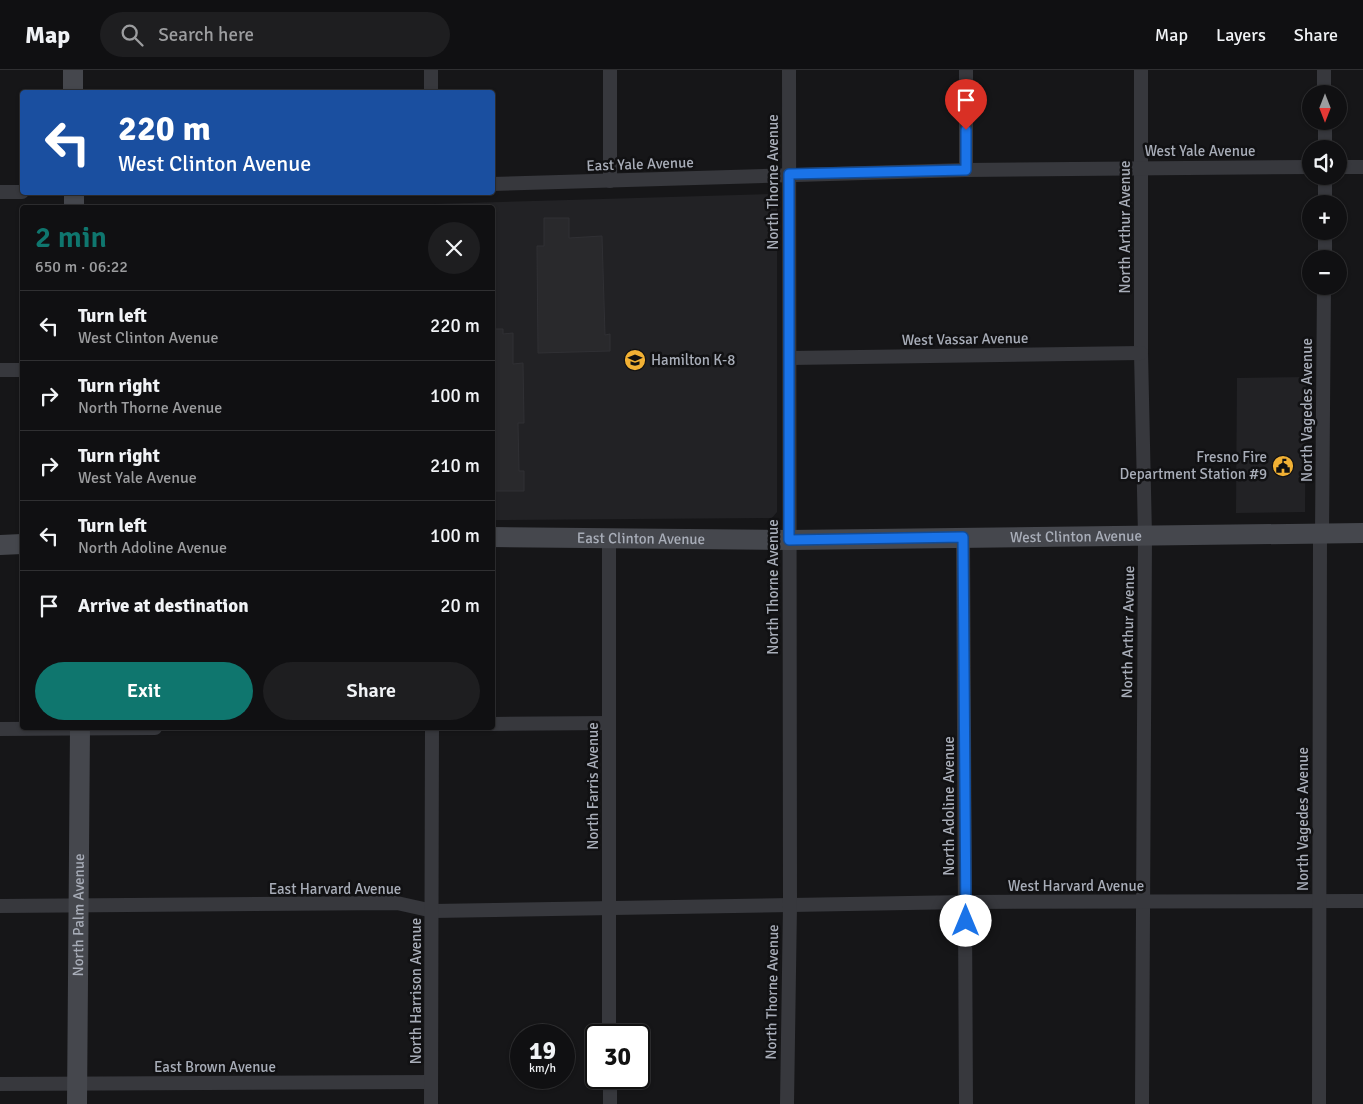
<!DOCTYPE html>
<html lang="en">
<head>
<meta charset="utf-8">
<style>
  body { margin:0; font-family:Signika,sans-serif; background:#1e1e20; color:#f1f3f6; height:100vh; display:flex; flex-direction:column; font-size:19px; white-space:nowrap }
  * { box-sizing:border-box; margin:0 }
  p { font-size:16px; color:#9c9d9f }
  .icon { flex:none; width:28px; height:28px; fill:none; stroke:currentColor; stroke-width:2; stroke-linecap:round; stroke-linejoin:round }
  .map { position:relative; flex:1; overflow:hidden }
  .side { position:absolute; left:20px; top:135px; width:475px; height:525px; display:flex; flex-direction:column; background:#101012; border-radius:5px; box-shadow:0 1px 4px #0004,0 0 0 1px #303032 }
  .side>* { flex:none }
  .guide { position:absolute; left:20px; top:20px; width:475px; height:105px; border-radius:5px; box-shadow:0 1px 4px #0004,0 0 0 1px #303032; background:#1a4fa0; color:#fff; overflow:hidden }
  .needle { width:32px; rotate:180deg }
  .fabs { position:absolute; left:1302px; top:15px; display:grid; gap:10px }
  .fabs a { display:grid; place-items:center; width:45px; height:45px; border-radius:50%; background:#101012; box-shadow:0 1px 4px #0004,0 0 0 1px #303032; font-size:25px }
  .speed { position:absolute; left:510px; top:954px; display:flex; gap:10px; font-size:25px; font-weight:700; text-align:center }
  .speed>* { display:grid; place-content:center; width:65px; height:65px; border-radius:50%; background:#101012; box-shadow:0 1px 4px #0004,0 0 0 1px #303032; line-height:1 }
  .speed small { font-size:12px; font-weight:400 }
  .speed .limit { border:2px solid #111; border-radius:8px; background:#fff; color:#111 }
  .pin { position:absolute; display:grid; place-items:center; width:42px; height:42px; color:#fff; margin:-51px -21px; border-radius:50% 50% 50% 0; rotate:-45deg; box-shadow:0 0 5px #0007 }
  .pin .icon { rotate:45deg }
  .me { position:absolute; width:55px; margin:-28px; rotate:0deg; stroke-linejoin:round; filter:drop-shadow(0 0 4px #0008) }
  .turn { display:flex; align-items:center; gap:18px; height:105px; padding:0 15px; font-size:22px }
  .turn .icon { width:65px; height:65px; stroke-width:2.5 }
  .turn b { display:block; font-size:35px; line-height:42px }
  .round { display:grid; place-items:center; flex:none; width:52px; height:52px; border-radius:26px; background:#1e1e20 }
  .summary { display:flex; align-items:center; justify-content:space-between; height:85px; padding:0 15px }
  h1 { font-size:30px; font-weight:600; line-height:38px; color:#0f766e }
  .action { display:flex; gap:10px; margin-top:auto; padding:10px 15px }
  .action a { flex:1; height:58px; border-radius:30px; background:#0f766e; color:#fff; font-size:20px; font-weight:600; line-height:58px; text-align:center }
  .action a+a { background:#1e1e20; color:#f1f3f6 }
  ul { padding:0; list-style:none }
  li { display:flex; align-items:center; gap:15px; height:70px; padding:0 15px; border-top:1px solid #303032 }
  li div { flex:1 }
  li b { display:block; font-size:19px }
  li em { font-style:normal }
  header { display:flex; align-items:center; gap:30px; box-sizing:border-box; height:70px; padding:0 25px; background:#101012; border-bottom:1px solid #303032 }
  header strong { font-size:24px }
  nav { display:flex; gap:28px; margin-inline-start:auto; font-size:18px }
  .search { width:350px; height:45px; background:#1e1e20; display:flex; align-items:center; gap:12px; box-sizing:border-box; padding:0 18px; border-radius:28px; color:#9c9d9f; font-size:19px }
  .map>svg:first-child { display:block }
</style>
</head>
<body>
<header>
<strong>Map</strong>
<div class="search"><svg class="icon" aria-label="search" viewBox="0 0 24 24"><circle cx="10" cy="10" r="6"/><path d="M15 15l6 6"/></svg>Search here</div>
<nav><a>Map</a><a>Layers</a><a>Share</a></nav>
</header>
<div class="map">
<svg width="1363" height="1034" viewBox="0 0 1363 1034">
  <rect width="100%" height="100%" fill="#161618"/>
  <g fill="#222225">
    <polygon points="770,124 777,130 777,442 772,448 493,450 492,138 298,138"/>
    <polygon points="1306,307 1305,442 1236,443 1237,308"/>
  </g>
  <g fill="#29292c" stroke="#303034">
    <polygon points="544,148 569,148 569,168 602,166 605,265 610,264 610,281 538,283 537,176 544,176"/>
    <polygon points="492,259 503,259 503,264 513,263 513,294 523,293 524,353 518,353 519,401 524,401 524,421 492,421"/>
  </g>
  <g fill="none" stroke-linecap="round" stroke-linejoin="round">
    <g stroke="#37383d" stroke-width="14">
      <polyline points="610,0 610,111"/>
      <polyline points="1141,0 1141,283 1145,466 1142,1034"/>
      <polyline points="1324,0 1324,24"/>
      <polyline points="431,22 431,0"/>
      <polyline points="1325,51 1325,79"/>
      <polyline points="1339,97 1363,97"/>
      <polyline points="966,100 966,0"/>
      <polyline points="492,114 966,100 1311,97"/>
      <polyline points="0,122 22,122"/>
      <polyline points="1325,134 1325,106"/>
      <polyline points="1325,189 1325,161"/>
      <polyline points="790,288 1141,283"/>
      <polyline points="0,300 22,300"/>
      <polyline points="1322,463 1324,216"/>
      <polyline points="963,467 966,1034"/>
      <polyline points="492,654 609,653"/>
      <polyline points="0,659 155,658"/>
      <polyline points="0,836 397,833 433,841 966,832 1363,831"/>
      <polyline points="609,965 609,467"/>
      <polyline points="610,1008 610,1034"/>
      <polyline points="0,1014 431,1012"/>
      <polyline points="431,1034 432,658"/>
      <polyline points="787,1034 790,836 789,0"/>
      <polyline points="1319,1034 1320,463"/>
    </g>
    <g stroke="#45474d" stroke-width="20">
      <polyline points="73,0 73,22"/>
      <polyline points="74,122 74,138"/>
      <path id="s1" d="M492 467 789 470 1363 463"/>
      <polyline points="0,475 22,474"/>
      <path id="s2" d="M77 1034 80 658"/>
    </g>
  </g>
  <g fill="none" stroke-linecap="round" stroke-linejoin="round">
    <g stroke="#114b97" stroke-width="12">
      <polyline id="route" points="966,851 963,467 789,470 789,104 966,100 966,60"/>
    </g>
    <use href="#route" stroke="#1a73e8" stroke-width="9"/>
  </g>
  <defs>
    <g id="school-disc" transform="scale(1.125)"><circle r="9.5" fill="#f2b134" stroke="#111113"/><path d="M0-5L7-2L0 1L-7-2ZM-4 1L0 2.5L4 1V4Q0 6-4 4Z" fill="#111"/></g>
    <g id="civic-disc" transform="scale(1.125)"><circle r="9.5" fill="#f2b134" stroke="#111113"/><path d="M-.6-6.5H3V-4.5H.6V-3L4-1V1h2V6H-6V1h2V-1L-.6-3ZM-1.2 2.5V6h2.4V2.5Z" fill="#111"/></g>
  </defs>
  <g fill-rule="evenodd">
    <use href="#school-disc" x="635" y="290"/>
    <use href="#civic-disc" x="1283" y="396"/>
  </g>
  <g text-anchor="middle" stroke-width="5" stroke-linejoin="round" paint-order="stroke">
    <g font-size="15" fill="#a8adb8" stroke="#111113">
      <text x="1200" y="86">West Yale Avenue</text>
      <text transform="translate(640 94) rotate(-2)" y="5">East Yale Avenue</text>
      <text transform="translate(773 112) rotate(-90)" y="5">North Thorne Avenue</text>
      <text transform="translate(1125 157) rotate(-90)" y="5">North Arthur Avenue</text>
      <text transform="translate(965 269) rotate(-1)" y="5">West Vassar Avenue</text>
      <text transform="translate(1307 340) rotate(-90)" y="5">North Vagedes Avenue</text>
      <text dy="5" stroke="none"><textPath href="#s1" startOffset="584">West Clinton Avenue</textPath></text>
      <text dy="5" stroke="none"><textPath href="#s1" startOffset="149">East Clinton Avenue</textPath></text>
      <text transform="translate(773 517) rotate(-90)" y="5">North Thorne Avenue</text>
      <text transform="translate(1128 562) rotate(-89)" y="5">North Arthur Avenue</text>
      <text transform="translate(593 716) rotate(-90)" y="5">North Farris Avenue</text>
      <text transform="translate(949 736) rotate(-90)" y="5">North Adoline Avenue</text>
      <text transform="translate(1303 749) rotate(-90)" y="5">North Vagedes Avenue</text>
      <text x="1076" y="821">West Harvard Avenue</text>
      <text x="335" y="824">East Harvard Avenue</text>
      <text dy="5" stroke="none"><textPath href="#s2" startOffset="189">North Palm Avenue</textPath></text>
      <text transform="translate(416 921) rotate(-90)" y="5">North Harrison Avenue</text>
      <text transform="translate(772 922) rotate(-89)" y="5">North Thorne Avenue</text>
      <text x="215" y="1002">East Brown Avenue</text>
    </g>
    <g font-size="15" fill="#a8adb8" stroke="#111113" text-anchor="start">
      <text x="651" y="295">Hamilton K-8</text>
      <text x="1267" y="392" text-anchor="end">Fresno Fire<tspan x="1267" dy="17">Department Station #9</tspan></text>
    </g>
  </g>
</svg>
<div class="fabs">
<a><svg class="needle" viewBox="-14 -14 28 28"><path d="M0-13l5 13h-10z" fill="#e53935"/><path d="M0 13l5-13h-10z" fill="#9c9d9f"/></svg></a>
<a><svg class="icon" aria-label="sound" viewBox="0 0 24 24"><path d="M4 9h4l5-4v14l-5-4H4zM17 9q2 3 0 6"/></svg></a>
<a>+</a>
<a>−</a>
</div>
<div class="speed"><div>19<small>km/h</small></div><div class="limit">30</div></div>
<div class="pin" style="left:966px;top:60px;background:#d93025"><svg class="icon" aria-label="arrive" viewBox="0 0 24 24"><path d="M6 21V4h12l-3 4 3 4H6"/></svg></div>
<svg class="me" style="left:966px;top:851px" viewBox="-20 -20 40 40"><circle r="19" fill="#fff"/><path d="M0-13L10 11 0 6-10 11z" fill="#1a73e8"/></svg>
<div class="guide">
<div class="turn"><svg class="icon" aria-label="left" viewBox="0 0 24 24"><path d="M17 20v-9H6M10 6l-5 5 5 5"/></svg><div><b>220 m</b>West Clinton Avenue</div></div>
</div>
<section class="side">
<div class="summary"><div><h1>2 min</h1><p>650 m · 06:22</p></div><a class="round"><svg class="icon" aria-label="close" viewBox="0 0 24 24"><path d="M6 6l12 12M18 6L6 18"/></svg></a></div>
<ul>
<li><svg class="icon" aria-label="left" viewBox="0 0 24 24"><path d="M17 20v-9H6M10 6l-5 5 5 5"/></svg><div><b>Turn left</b><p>West Clinton Avenue</p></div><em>220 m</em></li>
<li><svg class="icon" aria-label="right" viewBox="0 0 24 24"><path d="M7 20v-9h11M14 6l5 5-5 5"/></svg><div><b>Turn right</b><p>North Thorne Avenue</p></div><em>100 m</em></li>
<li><svg class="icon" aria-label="right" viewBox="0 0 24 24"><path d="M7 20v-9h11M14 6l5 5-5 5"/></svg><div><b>Turn right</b><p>West Yale Avenue</p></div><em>210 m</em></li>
<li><svg class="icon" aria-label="left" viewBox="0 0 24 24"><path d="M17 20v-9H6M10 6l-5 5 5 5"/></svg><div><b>Turn left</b><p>North Adoline Avenue</p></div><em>100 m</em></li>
<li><svg class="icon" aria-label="arrive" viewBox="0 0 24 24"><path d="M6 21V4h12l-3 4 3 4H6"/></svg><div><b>Arrive at destination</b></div><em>20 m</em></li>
</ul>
<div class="action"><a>Exit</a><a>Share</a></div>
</section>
</div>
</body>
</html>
